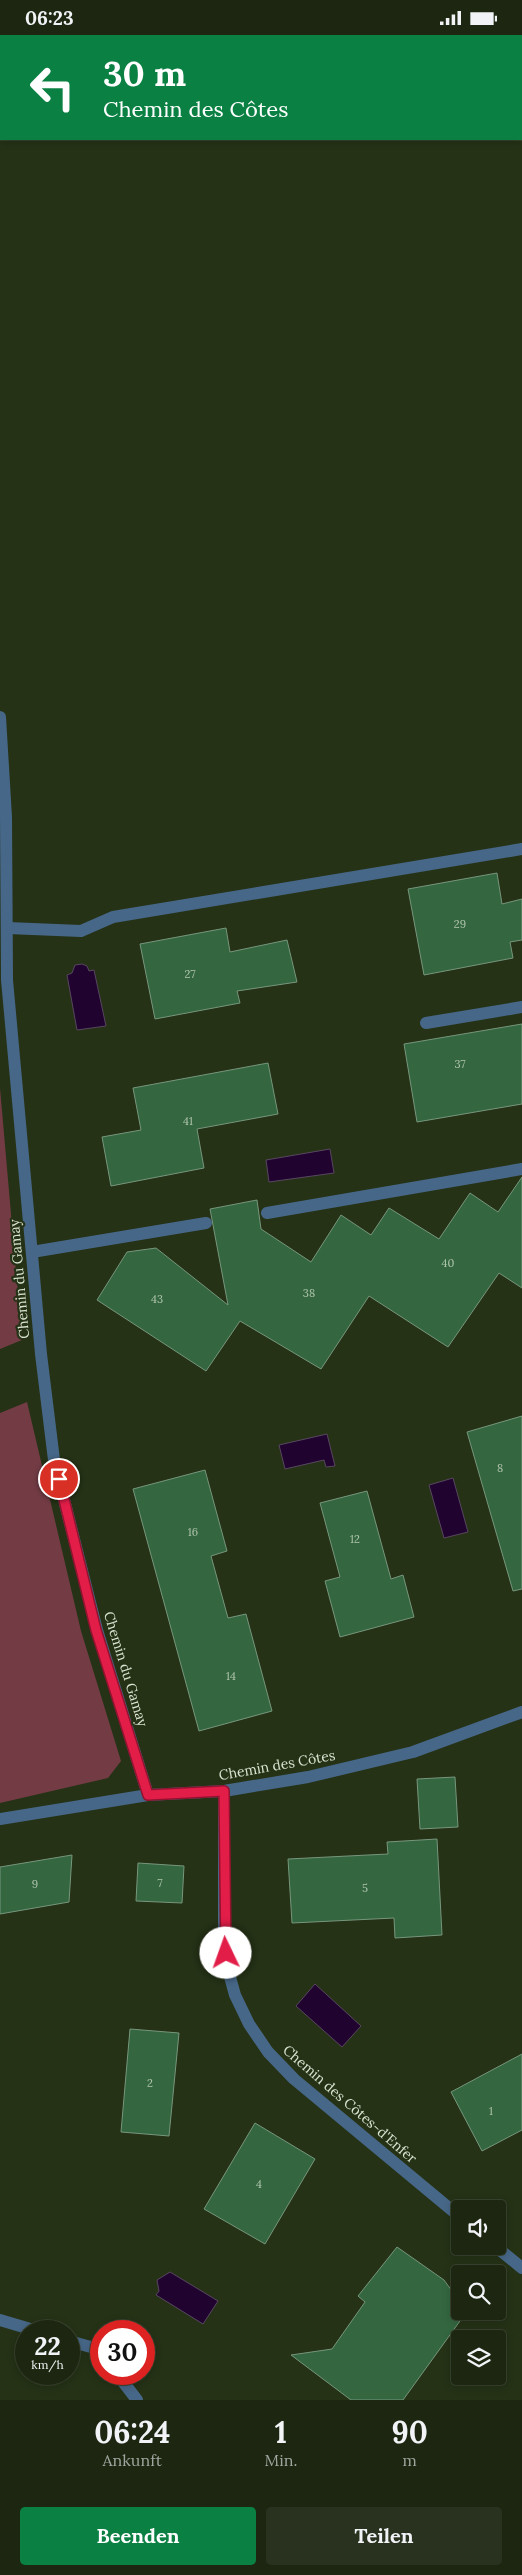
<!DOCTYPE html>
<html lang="de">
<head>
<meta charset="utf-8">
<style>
  body { margin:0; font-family:Lora,serif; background:#29321e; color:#f1f3f6; height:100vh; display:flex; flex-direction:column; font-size:19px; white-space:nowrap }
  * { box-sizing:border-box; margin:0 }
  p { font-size:16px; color:#a0a59f }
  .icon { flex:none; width:28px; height:28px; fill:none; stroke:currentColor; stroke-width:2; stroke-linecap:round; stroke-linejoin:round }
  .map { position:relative; height:2365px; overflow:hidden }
  .sheet { display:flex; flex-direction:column; background:#1c2610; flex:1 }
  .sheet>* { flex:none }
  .guide { position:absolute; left:0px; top:0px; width:522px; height:105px; box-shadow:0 2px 8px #0003,0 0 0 1px #3a4330; background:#0b8043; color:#fff; overflow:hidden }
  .tools { position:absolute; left:451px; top:2165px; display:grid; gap:10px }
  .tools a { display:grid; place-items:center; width:55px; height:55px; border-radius:5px; background:#1c2610; box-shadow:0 2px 8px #0003,0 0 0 1px #3a4330; font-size:25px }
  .speed { position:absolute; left:15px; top:2285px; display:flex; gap:10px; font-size:25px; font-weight:700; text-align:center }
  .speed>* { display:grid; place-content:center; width:65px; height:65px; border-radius:50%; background:#1c2610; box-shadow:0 2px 8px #0003,0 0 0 1px #3a4330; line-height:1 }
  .speed small { font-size:12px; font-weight:400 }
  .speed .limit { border:8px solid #d22; background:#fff; color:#111 }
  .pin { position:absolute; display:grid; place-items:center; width:42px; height:42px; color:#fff; margin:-21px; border:2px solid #fff; border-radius:50%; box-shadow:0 1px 5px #0007 }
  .me { position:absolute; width:55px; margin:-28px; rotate:357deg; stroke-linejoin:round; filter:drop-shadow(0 0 4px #0008) }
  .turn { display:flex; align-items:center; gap:18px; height:105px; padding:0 20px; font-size:22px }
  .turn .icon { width:65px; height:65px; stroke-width:2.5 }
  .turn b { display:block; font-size:35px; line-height:42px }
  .eta { display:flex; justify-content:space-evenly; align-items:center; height:85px; text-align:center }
  .eta b { font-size:30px; font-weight:700; line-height:35px }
  .button { display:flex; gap:10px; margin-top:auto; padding:10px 20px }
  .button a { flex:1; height:58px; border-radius:5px; background:#0b8043; color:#fff; font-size:20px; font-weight:700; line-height:58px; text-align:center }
  .button a+a { background:#29321e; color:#f1f3f6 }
  .status { display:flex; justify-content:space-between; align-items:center; height:35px; padding:0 25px; background:#1c2610; direction:ltr }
  .status svg { height:14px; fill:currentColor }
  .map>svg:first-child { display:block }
</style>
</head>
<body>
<div class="status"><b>06:23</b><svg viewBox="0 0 49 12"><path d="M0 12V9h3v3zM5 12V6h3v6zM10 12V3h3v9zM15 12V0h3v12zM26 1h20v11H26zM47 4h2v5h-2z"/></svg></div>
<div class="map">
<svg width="522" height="2365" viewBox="0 0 522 2365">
  <rect width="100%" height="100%" fill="#253216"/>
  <g fill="#733c45">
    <polygon points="0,1053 22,1305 0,1314"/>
    <polygon points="27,1367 81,1596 121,1726 108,1743 0,1768 0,1378"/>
  </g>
  <g fill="#20042f" stroke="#584760">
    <polygon points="82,929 87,931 89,936 94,935 106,991 77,995 67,940 72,938 75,930"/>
    <polygon points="330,1114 334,1138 269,1147 266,1125"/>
    <polygon points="327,1399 335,1431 326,1432 324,1425 285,1434 279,1410"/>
    <polygon points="453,1443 468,1497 444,1503 429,1450"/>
    <polygon points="315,1949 361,1991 342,2012 296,1971"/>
    <polygon points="170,2237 218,2266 203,2289 156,2260 159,2256 157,2245"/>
  </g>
  <g fill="#346740" stroke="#77967d">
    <polygon points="497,838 502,869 522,864 522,905 510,907 513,923 424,940 408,854"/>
    <polygon points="226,893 230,917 287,905 297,947 237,956 240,968 155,984 140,909"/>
    <polygon points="522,989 522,1069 417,1087 404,1009"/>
    <polygon points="268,1028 278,1079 197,1094 204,1133 111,1151 102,1102 141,1095 133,1053"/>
    <polygon points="522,1142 522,1253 499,1238 448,1312 369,1261 321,1334 240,1286 206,1336 97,1265 127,1217 156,1213 228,1270 210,1174 257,1165 261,1194 311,1227 341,1180 371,1200 389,1173 439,1204 470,1158 498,1177"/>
    <polygon points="522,1381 522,1554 513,1556 467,1397"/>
    <polygon points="205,1435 227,1516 211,1521 228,1583 246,1579 272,1676 199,1696 133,1454"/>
    <polygon points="367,1456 391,1544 403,1540 414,1582 340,1602 325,1546 340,1542 320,1468"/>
    <polygon points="455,1742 458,1792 420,1794 417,1744"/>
    <polygon points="437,1804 442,1900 395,1903 394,1883 292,1888 288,1824 388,1819 387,1807"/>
    <polygon points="72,1820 69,1867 0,1879 0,1832"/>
    <polygon points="138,1828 184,1831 182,1868 136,1866"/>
    <polygon points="130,1994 179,1998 169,2101 121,2097"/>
    <polygon points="522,2019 522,2095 482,2116 451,2057"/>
    <polygon points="255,2088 315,2124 265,2209 204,2174"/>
    <polygon points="397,2212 444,2245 460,2267 460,2286 403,2365 351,2365 291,2320 332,2314 365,2267 358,2261"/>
  </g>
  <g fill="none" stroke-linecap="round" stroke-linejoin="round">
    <g stroke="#476788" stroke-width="12">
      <polyline points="8,893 81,896 113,882 522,814"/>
      <polyline points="426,988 522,972"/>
      <polyline points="267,1178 522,1134"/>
      <polyline points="32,1217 206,1188"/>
      <polyline points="0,2285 37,2296"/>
      <polyline points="69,2306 98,2314 101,2318"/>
      <polyline points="117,2339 137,2365"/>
    </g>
    <g stroke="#476788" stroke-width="12">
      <polyline points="0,682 6,782 7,945 41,1319 54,1425 97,1595 148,1760"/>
      <polyline points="224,1756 224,1905 227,1931 235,1960 249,1989 268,2017 294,2044 460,2182"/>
      <polyline points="0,1784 148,1760 224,1756 308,1742 413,1717 522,1677"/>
      <polyline points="495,2211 522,2233"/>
    </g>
  </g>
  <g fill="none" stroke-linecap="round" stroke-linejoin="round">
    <g stroke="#92132f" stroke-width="12">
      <polyline id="route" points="59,1444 96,1595 148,1760 224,1756 226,1918"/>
    </g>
    <use href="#route" stroke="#e11d48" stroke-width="9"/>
  </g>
  <g text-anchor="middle" stroke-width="4.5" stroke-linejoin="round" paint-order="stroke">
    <g font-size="11" fill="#b0c4ad">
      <text x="460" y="893">29</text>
      <text x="190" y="943">27</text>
      <text x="460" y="1033">37</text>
      <text x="188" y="1090">41</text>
      <text x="448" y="1232">40</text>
      <text x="309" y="1262">38</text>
      <text x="157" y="1268">43</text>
      <text x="500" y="1437">8</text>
      <text x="193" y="1501">16</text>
      <text x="355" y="1508">12</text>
      <text x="231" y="1645">14</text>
      <text x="160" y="1852">7</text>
      <text x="35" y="1853">9</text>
      <text x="365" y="1857">5</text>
      <text x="150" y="2052">2</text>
      <text x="491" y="2080">1</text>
      <text x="259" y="2153">4</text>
    </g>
    <g font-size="14" fill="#dae3d1" stroke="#253216">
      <text transform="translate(19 1244) rotate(-95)" y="5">Chemin du Gamay</text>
      <text transform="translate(126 1634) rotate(73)" y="5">Chemin du Gamay</text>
      <text transform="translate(277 1730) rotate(-10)" y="5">Chemin des Côtes</text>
      <text transform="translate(350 2069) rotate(41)" y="5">Chemin des Côtes-d'Enfer</text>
    </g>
  </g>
</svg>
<div class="tools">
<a><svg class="icon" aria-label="sound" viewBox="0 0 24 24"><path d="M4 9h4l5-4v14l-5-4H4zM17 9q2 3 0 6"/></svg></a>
<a><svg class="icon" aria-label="search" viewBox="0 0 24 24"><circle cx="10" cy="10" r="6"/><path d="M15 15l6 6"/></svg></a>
<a><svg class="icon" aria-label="layers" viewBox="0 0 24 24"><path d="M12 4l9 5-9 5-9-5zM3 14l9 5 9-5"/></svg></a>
</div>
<div class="speed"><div>22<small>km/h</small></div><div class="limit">30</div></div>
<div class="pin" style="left:59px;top:1444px;background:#d93025"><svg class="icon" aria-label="arrive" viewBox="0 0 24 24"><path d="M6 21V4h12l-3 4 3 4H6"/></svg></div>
<svg class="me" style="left:226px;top:1918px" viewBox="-20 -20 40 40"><circle r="19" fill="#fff"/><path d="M0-13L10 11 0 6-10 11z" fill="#e11d48"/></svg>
<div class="guide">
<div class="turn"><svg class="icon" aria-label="left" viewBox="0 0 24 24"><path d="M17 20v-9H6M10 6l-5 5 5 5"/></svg><div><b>30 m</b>Chemin des Côtes</div></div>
</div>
</div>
<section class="sheet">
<div class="eta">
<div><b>06:24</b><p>Ankunft</p></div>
<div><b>1</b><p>Min.</p></div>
<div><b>90</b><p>m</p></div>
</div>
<div class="button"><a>Beenden</a><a>Teilen</a></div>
</section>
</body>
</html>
